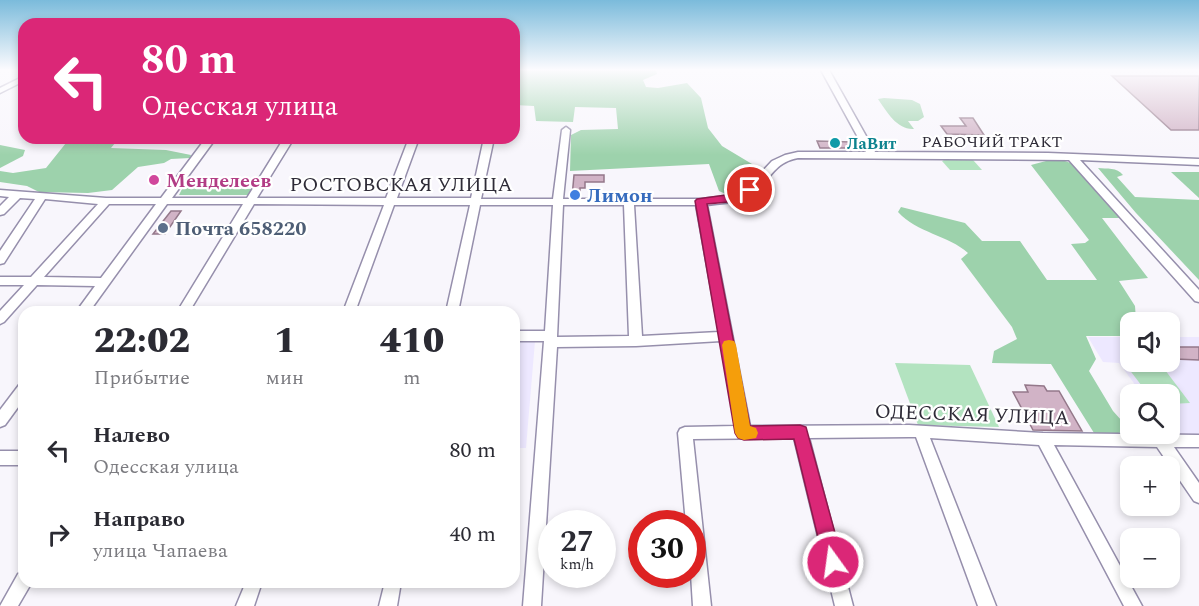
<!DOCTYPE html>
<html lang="ru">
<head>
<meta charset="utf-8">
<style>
  body { margin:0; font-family:Spectral,serif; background:#f7f7f7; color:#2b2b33; height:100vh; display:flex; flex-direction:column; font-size:22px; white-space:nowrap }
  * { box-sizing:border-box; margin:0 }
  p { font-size:20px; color:#7c7c81 }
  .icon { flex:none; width:33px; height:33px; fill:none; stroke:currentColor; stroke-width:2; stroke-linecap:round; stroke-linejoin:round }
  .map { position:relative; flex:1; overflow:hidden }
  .sheet { position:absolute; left:18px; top:306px; width:502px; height:282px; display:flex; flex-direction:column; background:#fff; border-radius:18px; box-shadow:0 3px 9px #0003 }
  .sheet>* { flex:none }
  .banner { position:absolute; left:18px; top:18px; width:502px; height:126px; border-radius:18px; box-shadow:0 3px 9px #0003; background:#db2777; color:#fff; overflow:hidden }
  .tools { position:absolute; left:1120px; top:312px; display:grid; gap:12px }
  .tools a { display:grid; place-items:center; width:60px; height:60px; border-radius:12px; background:#fff; box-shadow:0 3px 9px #0003; font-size:30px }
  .speed { position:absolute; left:538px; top:510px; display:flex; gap:12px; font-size:30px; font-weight:700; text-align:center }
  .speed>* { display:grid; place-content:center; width:78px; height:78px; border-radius:50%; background:#fff; box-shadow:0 3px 9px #0003; line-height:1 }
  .speed small { font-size:15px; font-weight:400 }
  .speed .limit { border:9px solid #d22; background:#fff; color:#111 }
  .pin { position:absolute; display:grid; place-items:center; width:51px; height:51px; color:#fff; margin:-26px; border:3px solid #fff; border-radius:50%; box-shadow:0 2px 6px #0007 }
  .me { position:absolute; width:66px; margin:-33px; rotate:346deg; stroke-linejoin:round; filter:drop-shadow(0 0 4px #0008) }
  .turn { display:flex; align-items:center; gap:21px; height:126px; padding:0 24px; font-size:27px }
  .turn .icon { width:78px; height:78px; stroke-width:2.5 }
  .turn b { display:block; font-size:42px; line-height:51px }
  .eta { display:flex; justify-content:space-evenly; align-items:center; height:102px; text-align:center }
  .eta b { font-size:36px; font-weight:800; line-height:42px }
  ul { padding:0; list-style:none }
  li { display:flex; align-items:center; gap:18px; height:84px; padding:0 24px }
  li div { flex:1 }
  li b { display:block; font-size:22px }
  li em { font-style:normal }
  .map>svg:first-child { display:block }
</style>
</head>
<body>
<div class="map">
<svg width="1199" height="606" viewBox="0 0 1199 606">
  <rect width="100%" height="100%" fill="#f8f6fc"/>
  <g fill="#ede8ff">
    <polygon points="1088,337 1131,337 1131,362 1170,362 1170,337 1199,337 1199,436 1171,434 1170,394 1142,394 1119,363 1103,362"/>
    <polygon points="515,341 535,341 526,448 515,448"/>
  </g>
  <g fill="#b3e3c0">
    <polygon points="944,160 973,160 982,170 950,170 942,161"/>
    <polygon points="1122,360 1159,362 1190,403 1170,404 1170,394 1148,394"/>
    <polygon points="895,363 970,365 999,427 918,425"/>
  </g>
  <g fill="#9dd2ac">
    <polygon points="515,70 656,70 657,74 643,80 646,87 658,88 687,83 701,98 708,128 722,146 757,167 744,187 728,195 719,191 709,164 570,171 571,135 581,130 618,129 616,108 575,107 573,122 536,121 534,106 515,105"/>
    <path d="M884 98 912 100 920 104 924 117 918 121H908L914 129C897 130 887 112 878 99Z"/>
    <polygon points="70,138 119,138 111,148 166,150 191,155 190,158 171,159 164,163 138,167 112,190 88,193 39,192 27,186 0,182 0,171 13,173 46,168"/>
    <polygon points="0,145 25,150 23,156 0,168"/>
    <path d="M1046 161H1065L1076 165 1122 218H1102L1148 278 1119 281 1135 306 1136 320 1140 322H1131V336H1086L1096 359 1089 371 1113 411 1131 431 1111 434 1094 433 1051 364 992 363 994 351 1017 339 1012 327 961 259 968 253C948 235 917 233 898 212L901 207 965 223 982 241H1020L1047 280H1097L1071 244 1085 243 1089 240 1031 165Z"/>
    <path d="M1098 168C1107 169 1117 167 1123 175L1117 177 1135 197 1199 200V280L1136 213Z"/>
    <polygon points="1171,172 1199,172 1199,198"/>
    <polygon points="185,183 194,183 204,187 252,189 248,195 179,195"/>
  </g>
  <g fill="#d1b3c6" stroke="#94788a" stroke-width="1.5">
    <polygon points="1112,76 1199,76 1199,130 1171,130"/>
    <polygon points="960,118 973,118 984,135 947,134 941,126 966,126"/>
    <polygon points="817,141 852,142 855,148 820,148"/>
    <polygon points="574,175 604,175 604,182 585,182 585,188 580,188 580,197 572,197"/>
    <polygon points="171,211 181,211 165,234 153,234"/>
    <polygon points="1170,347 1199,347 1199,360 1175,359 1170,353"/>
    <polygon points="1025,385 1044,386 1047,391 1059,391 1082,431 1033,430 1013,392 1028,392"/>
  </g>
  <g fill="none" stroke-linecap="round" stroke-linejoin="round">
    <g stroke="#968fac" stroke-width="3">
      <g id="minor">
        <path d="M821 70H829L875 152 1048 153 1199 159V165L1080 160 1199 290V302L1195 301 1069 160 798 158C771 163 770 184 749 196 737 203 721 203 707 205L750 426 909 425 1043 433 1199 435V447H1174L1199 483V503L1194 501 1157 447 1054 445 1142 606H1124L1039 445 930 438 996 606H978L916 437H909L809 438 853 606H835L794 438 693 439 711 606H693L691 574H693V524H686L678 433 680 429 685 427 736 426 721 341 636 346 557 347 541 606H523L544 341H514V331H545L553 205H480L458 312H446L470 205H394L355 312H343L384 205 254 204 189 312H177L243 204H167L89 312H76L95 286 37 285 4 322 0 324V311L24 285H0V277H31L98 204 45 199 4 263 0 264V251L35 199 20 198 4 214 0 215V206L9 197 0 196V190L106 198H161L206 138H216L172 198H247L284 138H294L257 198H386L409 138H419L397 198H471L484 138H494L481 199H553L562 130 566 127 570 130 563 199H701L727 196 747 188 772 161 785 155 798 152H866ZM109 204H156L101 278 44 277ZM563 205H624L629 336 557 337ZM634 205H696L719 332 642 336Z"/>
        <polygon points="24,76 24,81 0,93 0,88"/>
        <polygon points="24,384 24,399 5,425 0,427 0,410 19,385"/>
        <rect x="0" y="451" width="24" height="14"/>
        <polygon points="24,572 24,582 32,582 18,606 0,606 18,574"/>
        <polygon points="246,582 262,582 254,606 236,606"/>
        <polygon points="385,582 401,582 397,606 379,606"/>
      </g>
    </g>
    <use href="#minor" fill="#fff" fill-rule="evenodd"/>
  </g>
  <linearGradient id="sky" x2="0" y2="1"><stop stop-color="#7bbbdb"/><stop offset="0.45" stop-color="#fcfbfe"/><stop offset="1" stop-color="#fcfbfe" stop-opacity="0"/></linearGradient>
  <rect width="1199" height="155" fill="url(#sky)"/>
  <polygon fill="#db2777" stroke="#8e194d" stroke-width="1.5" points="750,187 756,190 754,193 728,202 707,204 750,426 800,425 806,427 843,562 840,569 833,572 826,569 824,562 794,439 744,440 738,438 735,433 695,201 697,199 726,195"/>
  <polygon fill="#f59e0b" points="729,340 734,341 736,345 750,426 756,428 758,433 756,438 744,440 738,438 735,433 722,345 724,341"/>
  <circle fill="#0f9aa8" stroke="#fff" stroke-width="2" cx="835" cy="143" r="6"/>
  <circle fill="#d1479c" stroke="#fff" stroke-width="2" cx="154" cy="180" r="6"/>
  <circle fill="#3f7fe0" stroke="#fff" stroke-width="2" cx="575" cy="195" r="6"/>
  <circle fill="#5c6f8a" stroke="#fff" stroke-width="2" cx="163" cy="228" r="6"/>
  <g text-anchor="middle" stroke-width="4.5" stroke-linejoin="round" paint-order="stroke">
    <g font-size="16" fill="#2e2b37" stroke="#fff">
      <text x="992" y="147">РАБОЧИЙ ТРАКТ</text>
    </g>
    <g font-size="16" font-weight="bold" fill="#0d838f" stroke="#fff" text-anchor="start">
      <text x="847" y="149">ЛаВит</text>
    </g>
    <g font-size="20" font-weight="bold" fill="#b23c85" stroke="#fff" text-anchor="start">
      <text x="166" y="187">Менделеев</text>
    </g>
    <g font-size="20" fill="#2e2b37" stroke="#fff">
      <text x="401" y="191">РОСТОВСКАЯ УЛИЦА</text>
      <text transform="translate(972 414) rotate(2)" y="7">ОДЕССКАЯ УЛИЦА</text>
    </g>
    <g font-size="20" font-weight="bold" fill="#366cbe" stroke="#fff" text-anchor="start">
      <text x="587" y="202">Лимон</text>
    </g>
    <g font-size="20" font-weight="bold" fill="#4e5e75" stroke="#fff" text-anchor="start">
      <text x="175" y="235">Почта 658220</text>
    </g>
  </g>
</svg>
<div class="tools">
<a><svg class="icon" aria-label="sound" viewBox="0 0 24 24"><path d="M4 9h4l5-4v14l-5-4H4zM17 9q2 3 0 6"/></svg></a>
<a><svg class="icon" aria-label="search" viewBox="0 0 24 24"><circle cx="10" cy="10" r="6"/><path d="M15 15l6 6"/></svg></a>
<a>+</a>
<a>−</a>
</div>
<div class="speed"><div>27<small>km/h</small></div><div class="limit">30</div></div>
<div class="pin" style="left:750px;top:190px;background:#d93025"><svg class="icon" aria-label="arrive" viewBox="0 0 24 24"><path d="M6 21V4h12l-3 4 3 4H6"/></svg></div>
<svg class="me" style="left:833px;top:562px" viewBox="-20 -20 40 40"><circle r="17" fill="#db2777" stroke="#fff" stroke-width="3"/><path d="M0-11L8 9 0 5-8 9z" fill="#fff"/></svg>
<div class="banner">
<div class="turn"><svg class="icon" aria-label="left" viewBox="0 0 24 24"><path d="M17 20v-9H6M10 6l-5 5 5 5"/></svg><div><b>80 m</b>Одесская улица</div></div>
</div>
<section class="sheet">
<div class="eta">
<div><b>22:02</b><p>Прибытие</p></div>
<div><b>1</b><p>мин</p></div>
<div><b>410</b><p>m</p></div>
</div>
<ul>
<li><svg class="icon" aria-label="left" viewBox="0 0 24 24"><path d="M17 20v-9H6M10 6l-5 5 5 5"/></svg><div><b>Налево</b><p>Одесская улица</p></div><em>80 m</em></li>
<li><svg class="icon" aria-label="right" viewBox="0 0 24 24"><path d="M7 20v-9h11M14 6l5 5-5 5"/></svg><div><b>Направо</b><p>улица Чапаева</p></div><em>40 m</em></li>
</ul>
</section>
</div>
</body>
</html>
